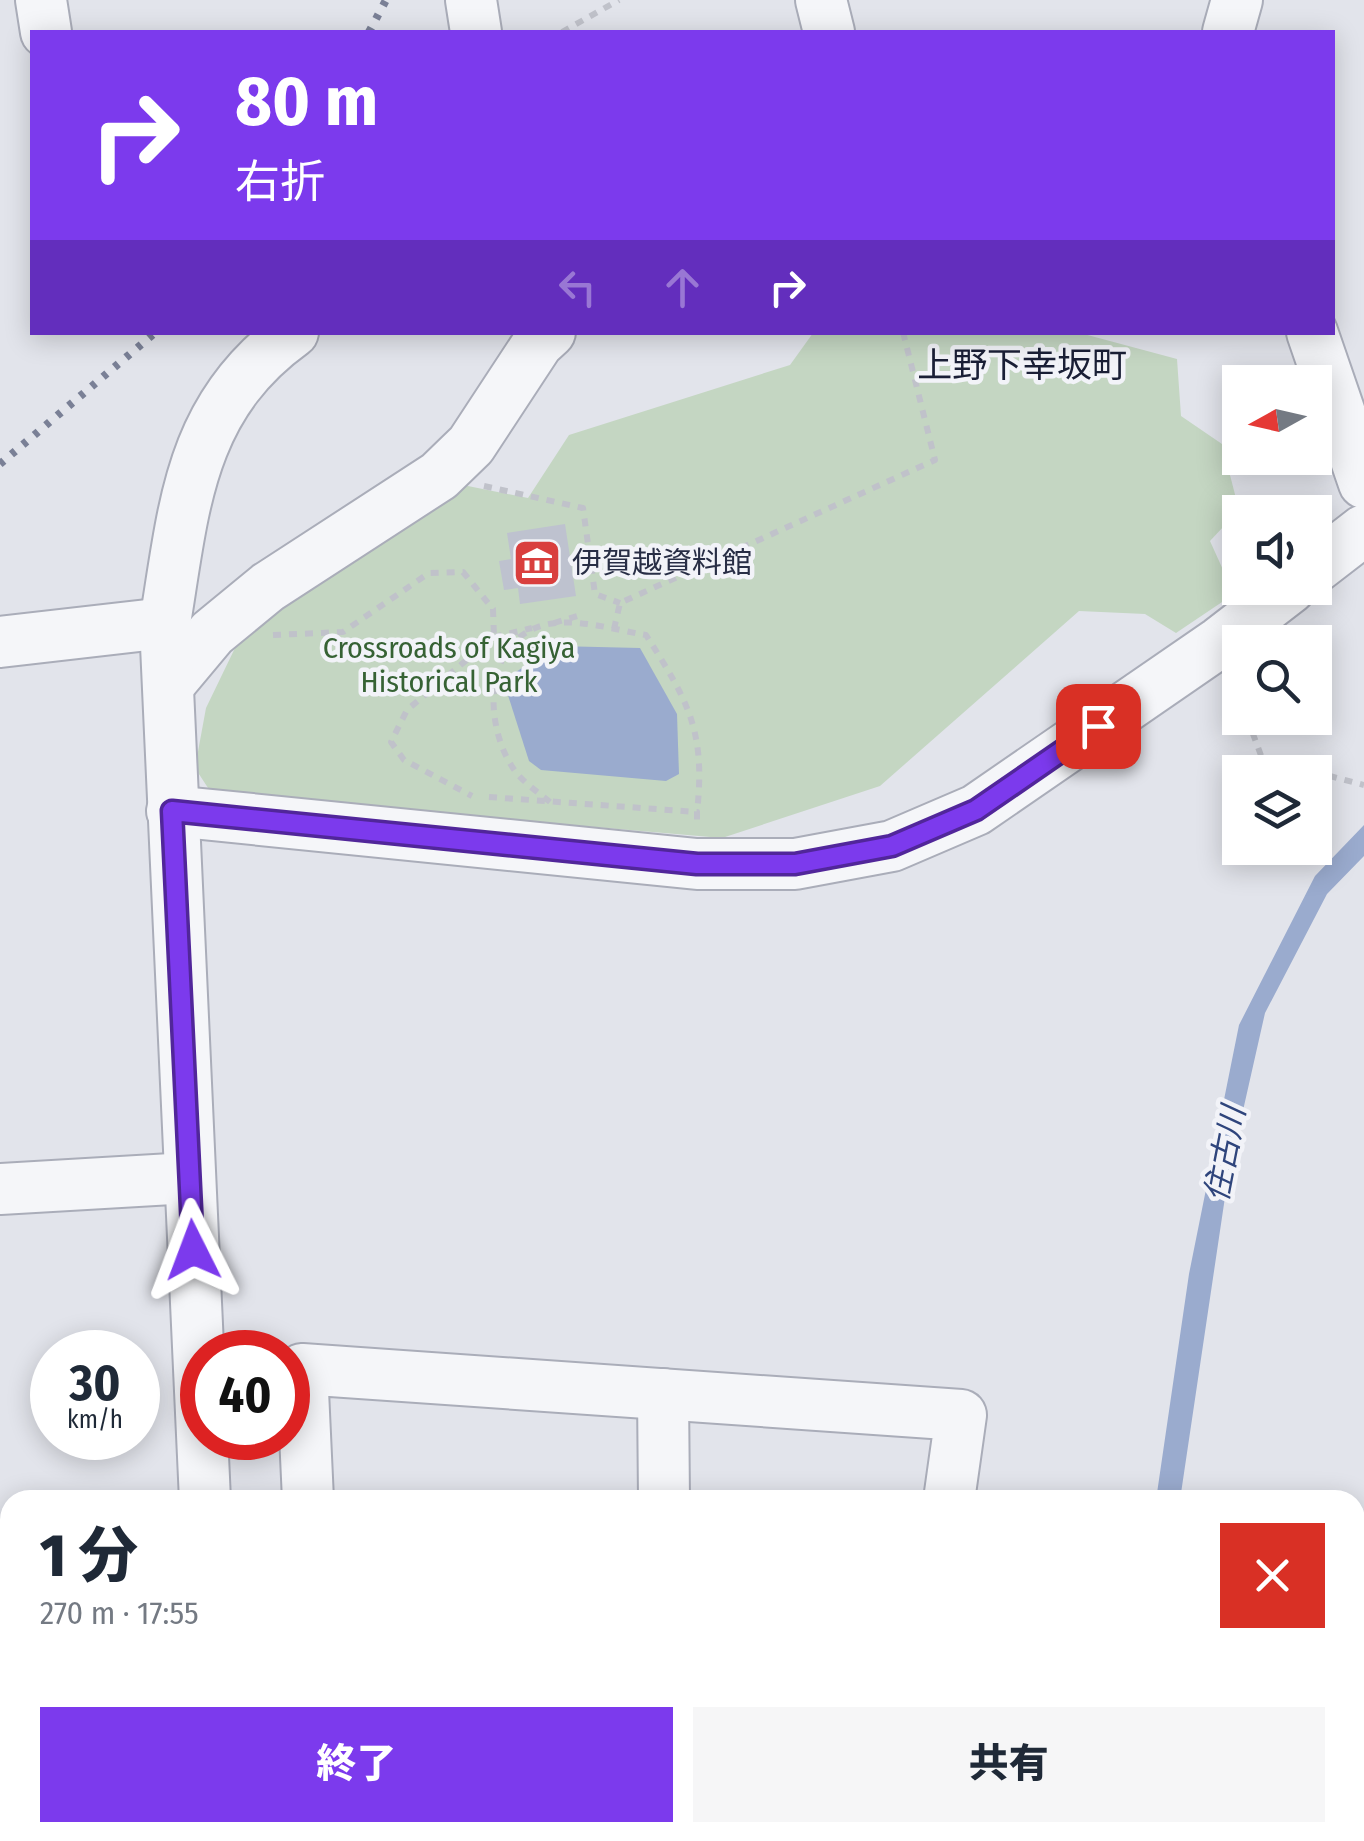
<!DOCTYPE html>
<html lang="ja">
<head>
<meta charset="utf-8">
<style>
  body { margin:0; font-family:"Fira Sans Condensed","Noto Sans JP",sans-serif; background:#f6f6f7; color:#1f2937; height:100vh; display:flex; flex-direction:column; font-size:38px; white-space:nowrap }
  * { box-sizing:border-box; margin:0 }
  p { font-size:32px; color:#747a83 }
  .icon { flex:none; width:55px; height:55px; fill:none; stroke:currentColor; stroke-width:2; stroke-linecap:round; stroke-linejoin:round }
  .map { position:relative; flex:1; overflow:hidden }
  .drawer { position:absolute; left:0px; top:1490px; width:1365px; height:352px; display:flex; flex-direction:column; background:#fff; border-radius:30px 30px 0 0; box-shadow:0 5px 25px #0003 }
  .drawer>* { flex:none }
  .guide { position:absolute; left:30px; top:30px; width:1305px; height:305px; border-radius:0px; box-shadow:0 5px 25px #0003; background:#7c3aed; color:#fff; overflow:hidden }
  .needle { width:65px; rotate:262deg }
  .tools { position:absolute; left:1222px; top:365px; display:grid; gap:20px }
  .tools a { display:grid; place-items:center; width:110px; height:110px; border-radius:0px; background:#fff; box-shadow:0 5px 25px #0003; font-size:50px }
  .speed { position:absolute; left:30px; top:1330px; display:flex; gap:20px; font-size:50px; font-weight:700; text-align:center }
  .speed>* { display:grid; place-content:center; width:130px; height:130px; border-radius:50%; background:#fff; box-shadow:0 5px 25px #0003; line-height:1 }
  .speed small { font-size:25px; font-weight:400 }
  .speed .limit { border:15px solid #d22; background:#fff; color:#111 }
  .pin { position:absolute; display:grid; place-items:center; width:85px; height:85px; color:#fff; margin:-42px; border-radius:20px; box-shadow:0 5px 15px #0006 }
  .me { position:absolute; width:110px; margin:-55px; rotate:357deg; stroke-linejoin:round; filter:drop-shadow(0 0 8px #0008) }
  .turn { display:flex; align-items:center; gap:35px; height:210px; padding:0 40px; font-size:45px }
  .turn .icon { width:130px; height:130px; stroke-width:2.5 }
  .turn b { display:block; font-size:70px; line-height:85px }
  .lanes { display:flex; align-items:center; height:95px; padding:0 40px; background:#0003; justify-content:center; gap:50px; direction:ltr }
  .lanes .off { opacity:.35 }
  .round { display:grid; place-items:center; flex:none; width:105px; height:105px; border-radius:0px; background:#f6f6f7 }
  .summary { display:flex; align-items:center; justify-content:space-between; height:170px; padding:0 40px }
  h1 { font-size:60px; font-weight:800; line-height:75px }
  .action { display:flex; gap:20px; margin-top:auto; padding:20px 40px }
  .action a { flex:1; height:115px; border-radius:0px; background:#7c3aed; color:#fff; font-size:40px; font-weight:800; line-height:115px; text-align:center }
  .action a+a { background:#f6f6f7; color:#1f2937 }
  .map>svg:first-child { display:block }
</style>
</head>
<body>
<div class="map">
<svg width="1364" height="1841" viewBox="0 0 1364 1841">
  <rect width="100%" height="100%" fill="#e2e4eb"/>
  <polygon fill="#c4d6c2" points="813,333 1080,333 1177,359 1181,416 1222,444 1239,510 1210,541 1234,594 1176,633 1145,614 1079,611 880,786 722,838 212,794 195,768 206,708 235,648 269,601 453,483 528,498 569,435 790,365"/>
  <g fill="#9aabce">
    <polygon points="555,646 640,648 677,714 679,774 666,781 541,770 529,761 507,692 516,672"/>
    <polygon points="1364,825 1364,856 1327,894 1265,1013 1228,1177 1180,1500 1156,1500 1189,1274 1239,1025 1315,876"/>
  </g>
  <polygon fill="#bec2cf" points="565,524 576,596 520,604 518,588 504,590 499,561 511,559 507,533"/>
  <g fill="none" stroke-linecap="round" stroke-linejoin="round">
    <g stroke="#aaadb9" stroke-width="54">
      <g id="minor">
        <polyline points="41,0 46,32"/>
        <polyline points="471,0 476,32"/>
        <polyline points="821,0 829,32"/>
        <polyline points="1228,32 1237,0"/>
        <polyline points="1312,332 1364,483"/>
        <polyline points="1315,568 1364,530"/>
        <polyline points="0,642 165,623"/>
        <polyline points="171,682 212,633 268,587 439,476 471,445 538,343 550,332"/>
        <polyline points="172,811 697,864 795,864 892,846 976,810 1220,642 1290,588"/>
        <polyline points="0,1189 189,1178"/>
        <polyline points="663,1394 664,1500"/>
        <path d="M205 1500 165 623C184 507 189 407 293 332"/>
        <polyline points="308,1500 302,1369 961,1415 949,1500"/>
        <polyline points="0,1566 10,1565"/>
        <polyline points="221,1832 221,1841"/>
        <polyline points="0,1841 135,1832"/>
      </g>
    </g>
    <g stroke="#c0c2ca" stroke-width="6" stroke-dasharray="8 8" stroke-linecap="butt">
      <polyline points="562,32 619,0"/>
      <polyline points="484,486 583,508 595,594 620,603"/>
      <polyline points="554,623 584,614"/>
      <polyline points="614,629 620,603 935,460 903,332"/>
      <polyline points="273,635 343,632 429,573 463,572 493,609 494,637 407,710 391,742 404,760 472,796"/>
      <polyline points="494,637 532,628"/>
      <polyline points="1234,680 1240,697"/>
      <polyline points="1247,718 1262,758 1364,785"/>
      <polyline points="489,797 697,812 697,826"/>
      <path d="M550 802C539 793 524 783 515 771 484 728 481 642 544 625 575 617 615 630 646 635 688 701 706 731 697 812"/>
    </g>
    <use href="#minor" stroke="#f5f6f9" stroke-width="50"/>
    <g stroke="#7a8096" stroke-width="8" stroke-dasharray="5 10" stroke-linecap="butt">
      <polyline points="369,32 386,0"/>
      <polyline points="0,464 156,332"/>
    </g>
  </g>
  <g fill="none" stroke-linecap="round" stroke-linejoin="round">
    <g stroke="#51269a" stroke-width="25">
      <polyline id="route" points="193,1250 172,811 697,864 795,864 892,846 976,810 1098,726"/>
    </g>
    <use href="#route" stroke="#7c3aed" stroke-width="18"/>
  </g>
  <defs>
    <g id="museum-square" transform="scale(2.5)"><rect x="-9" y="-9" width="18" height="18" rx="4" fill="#d93f3e" stroke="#f2f3f8"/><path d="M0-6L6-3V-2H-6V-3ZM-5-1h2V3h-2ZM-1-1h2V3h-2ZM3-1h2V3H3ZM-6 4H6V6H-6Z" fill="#fff"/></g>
  </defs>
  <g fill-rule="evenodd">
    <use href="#museum-square" x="537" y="563"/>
  </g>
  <g text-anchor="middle" stroke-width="9" stroke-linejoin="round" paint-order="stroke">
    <g font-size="30" fill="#282e45" stroke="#f2f3f8" text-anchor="start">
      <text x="572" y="573">伊賀越資料館</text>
    </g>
    <g font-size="30" fill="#366234" stroke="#f2f3f8">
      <text x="449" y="658">Crossroads of Kagiya<tspan x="449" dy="34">Historical Park</tspan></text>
    </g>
    <g font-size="32" font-style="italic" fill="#2f457c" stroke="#f2f3f8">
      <text transform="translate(1225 1154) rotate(-79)" y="11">住古川</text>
    </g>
    <g font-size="35" fill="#1a1f36" stroke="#f2f3f8">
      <text x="1022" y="377">上野下幸坂町</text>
    </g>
  </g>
</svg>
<div class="tools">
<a><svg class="needle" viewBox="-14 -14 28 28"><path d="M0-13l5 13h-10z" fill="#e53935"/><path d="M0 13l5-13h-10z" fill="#747a83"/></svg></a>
<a><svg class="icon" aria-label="sound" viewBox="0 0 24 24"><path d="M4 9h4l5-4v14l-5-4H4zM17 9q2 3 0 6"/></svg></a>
<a><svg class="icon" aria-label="search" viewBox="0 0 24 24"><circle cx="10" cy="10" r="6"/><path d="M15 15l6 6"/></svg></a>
<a><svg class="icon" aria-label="layers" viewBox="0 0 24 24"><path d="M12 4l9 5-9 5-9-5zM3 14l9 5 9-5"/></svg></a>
</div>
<div class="speed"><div>30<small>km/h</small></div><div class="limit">40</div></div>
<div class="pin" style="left:1098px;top:726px;background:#d93025"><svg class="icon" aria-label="arrive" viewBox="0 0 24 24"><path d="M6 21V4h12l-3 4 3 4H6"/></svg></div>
<svg class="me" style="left:193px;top:1250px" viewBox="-20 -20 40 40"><path d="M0-17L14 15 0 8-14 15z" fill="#7c3aed" stroke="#fff" stroke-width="4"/></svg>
<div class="guide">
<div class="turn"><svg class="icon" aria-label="right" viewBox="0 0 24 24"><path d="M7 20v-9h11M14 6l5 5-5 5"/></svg><div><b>80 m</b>右折</div></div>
<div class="lanes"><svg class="icon off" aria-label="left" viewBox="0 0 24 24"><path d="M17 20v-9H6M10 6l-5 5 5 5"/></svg><svg class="icon off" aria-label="ahead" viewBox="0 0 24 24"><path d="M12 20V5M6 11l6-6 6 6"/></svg><svg class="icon" aria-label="right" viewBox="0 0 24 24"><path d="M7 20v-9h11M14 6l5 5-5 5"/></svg></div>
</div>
<section class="drawer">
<div class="summary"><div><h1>1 分</h1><p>270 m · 17:55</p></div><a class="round" style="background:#d93025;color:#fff"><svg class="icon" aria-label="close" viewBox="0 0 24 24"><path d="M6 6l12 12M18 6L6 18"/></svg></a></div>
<div class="action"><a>終了</a><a>共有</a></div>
</section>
</div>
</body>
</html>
